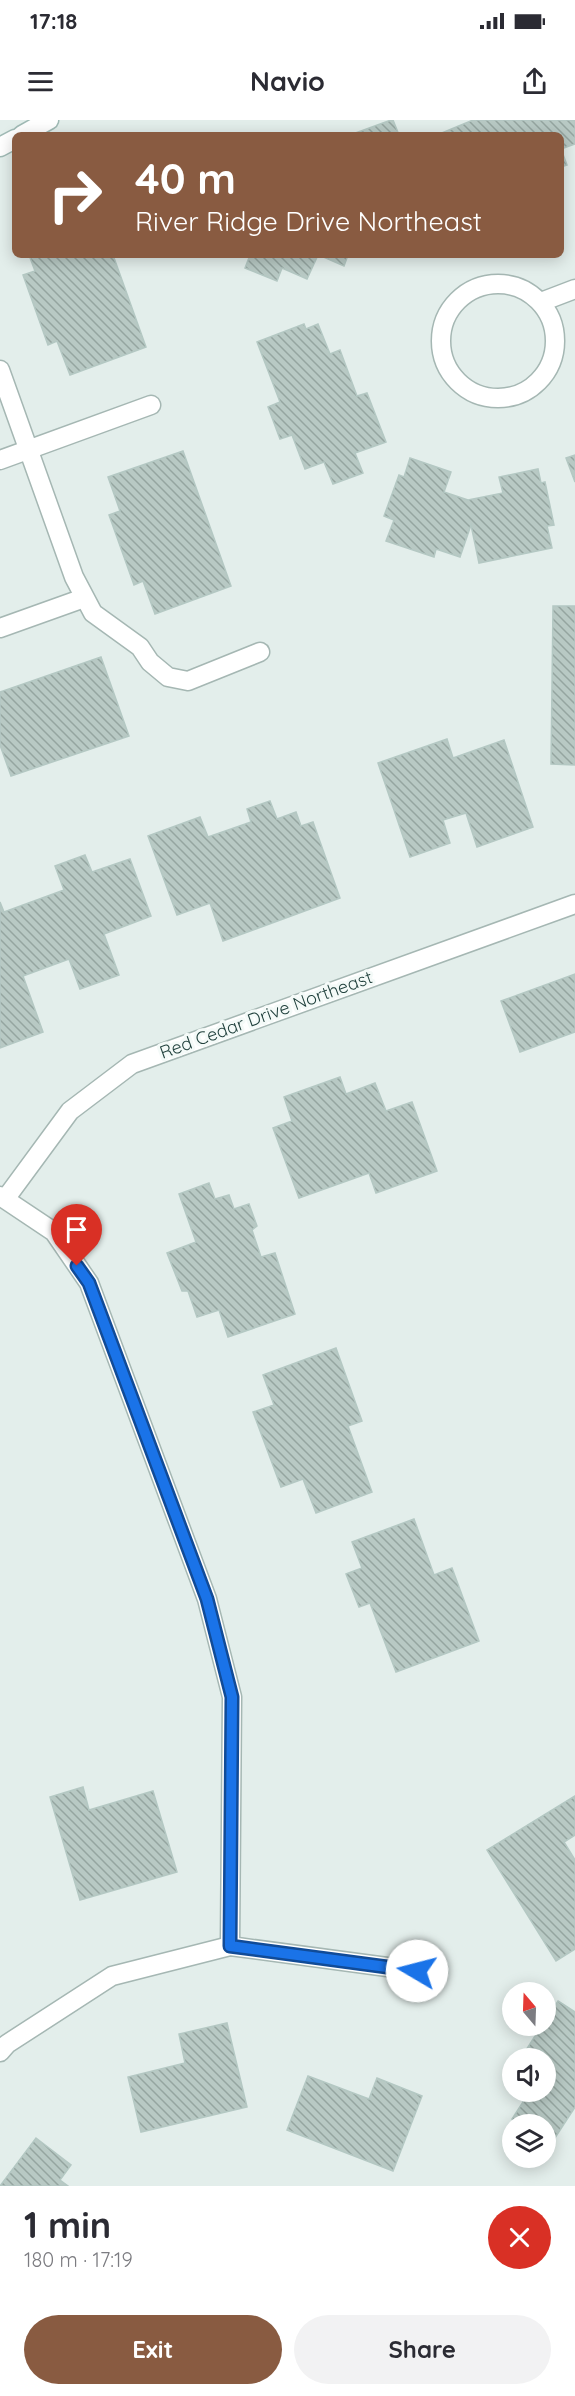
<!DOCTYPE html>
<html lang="en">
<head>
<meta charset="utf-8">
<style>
  body { margin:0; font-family:Quicksand,sans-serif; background:#f2f2f3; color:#2b2b33; height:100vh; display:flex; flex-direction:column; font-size:22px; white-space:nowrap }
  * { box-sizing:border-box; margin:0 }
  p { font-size:20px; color:#7c7c81 }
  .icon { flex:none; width:33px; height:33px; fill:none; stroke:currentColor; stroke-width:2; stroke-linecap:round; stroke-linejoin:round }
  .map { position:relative; height:2066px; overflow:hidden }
  .panel { display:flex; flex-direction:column; background:#fff; flex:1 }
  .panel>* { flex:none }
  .guide { position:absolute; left:12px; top:12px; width:552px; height:126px; border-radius:9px; box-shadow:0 3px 15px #0003; background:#895b41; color:#fff; overflow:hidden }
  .needle { width:39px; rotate:341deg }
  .buttons { position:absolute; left:502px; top:1862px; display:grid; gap:12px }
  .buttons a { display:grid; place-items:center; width:54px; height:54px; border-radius:50%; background:#fff; box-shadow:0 3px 15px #0003; font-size:30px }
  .pin { position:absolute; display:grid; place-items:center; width:51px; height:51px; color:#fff; margin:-62px -26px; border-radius:50% 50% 50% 0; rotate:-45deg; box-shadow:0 0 6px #0007 }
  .pin .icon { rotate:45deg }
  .me { position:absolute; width:66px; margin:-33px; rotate:278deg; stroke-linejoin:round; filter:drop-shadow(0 0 4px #0008) }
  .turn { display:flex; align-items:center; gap:21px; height:126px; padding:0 24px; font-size:27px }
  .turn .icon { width:78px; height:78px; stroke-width:2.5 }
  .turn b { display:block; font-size:42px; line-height:51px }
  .round { display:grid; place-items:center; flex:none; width:63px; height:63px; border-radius:32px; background:#f2f2f3 }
  .summary { display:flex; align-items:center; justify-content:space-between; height:102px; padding:0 24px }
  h1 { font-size:36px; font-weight:700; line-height:45px }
  .button { display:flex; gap:12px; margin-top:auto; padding:12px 24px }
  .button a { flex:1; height:69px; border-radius:36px; background:#895b41; color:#fff; font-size:24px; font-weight:700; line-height:69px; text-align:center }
  .button a+a { background:#f2f2f3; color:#2b2b33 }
  .status { display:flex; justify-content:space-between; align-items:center; height:42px; padding:0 30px; background:#fff; direction:ltr }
  .status svg { height:16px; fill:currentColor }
  header { display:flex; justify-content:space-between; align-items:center; height:78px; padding:0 24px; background:#fff; font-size:27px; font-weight:700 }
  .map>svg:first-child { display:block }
</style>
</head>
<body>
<div class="status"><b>17:18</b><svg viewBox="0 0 49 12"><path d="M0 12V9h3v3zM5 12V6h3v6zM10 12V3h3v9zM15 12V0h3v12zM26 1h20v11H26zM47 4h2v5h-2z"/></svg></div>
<header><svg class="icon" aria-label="menu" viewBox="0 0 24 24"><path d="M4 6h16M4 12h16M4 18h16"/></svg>Navio<svg class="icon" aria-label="share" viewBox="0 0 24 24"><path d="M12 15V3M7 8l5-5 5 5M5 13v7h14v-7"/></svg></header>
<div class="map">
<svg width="575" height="2066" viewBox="0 0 575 2066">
  <defs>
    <pattern id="building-back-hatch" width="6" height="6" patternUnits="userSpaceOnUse" patternTransform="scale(1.5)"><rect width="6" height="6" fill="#b8c9c4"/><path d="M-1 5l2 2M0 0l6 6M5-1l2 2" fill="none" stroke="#95a5a0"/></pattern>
  </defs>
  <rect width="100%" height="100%" fill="#e3eeeb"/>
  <g fill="url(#building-back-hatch)" stroke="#b4c8c3" stroke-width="1.5">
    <polygon points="393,0 399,15 350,15 391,0"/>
    <polygon points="473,0 575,0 575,24 561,29 567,45 561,47 561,15 437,15"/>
    <polygon points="29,135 113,135 146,227 70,255 57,221 48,225 23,155 35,151"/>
    <polygon points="250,135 318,135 307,159 282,148 277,161 245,148"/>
    <polygon points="319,135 348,135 344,146"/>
    <polygon points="304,204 306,209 318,204 330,234 340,230 357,276 367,273 386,322 355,333 363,353 333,364 324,342 305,349 292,315 280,319 268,287 280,282 257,222"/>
    <polygon points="183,331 231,466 155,494 143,461 134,465 109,395 120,391 108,357"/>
    <polygon points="575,335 575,362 566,338"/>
    <polygon points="410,338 451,352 444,372 468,380 503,373 499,357 538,349 541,363 545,362 554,405 547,406 552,428 479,443 471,405 460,437 436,429 434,437 386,421 394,400 384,396 399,355 404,357"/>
    <polygon points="553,486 575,486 575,645 551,644"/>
    <polygon points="101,537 129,616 11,656 0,625 0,572"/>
    <polygon points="447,619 453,638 504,620 533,707 477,727 466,693 443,700 450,723 410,737 378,643"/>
    <polygon points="270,681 277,699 296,692 301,706 313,702 340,778 223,821 210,783 177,795 148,716 200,697 208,717 251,702 247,689"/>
    <polygon points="85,735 92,752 130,739 151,796 104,814 119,855 80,869 69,839 23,856 43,912 0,928 0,782 4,792 64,770 55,746"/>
    <polygon points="575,854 575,912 520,932 501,881"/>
    <polygon points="340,957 346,974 375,963 386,991 412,982 437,1051 376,1073 369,1053 299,1078 273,1008 292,1001 284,977"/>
    <polygon points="209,1063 215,1079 229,1075 234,1089 249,1084 257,1106 252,1110 261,1137 275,1133 295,1194 228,1217 219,1190 197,1197 188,1171 182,1171 167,1133 196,1122 179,1074"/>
    <polygon points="336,1228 362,1301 348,1306 372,1372 316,1393 303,1359 281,1367 253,1292 274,1285 263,1255"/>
    <polygon points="414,1399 434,1455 452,1448 479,1521 396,1552 370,1483 359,1487 346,1454 362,1448 352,1422"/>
    <polygon points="83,1667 89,1690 153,1671 177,1752 80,1780 50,1677"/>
    <polygon points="575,1676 575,1715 564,1722 575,1740 575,1829 556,1841 487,1730"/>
    <polygon points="558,1881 575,1892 575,1987 551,2024 546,2021 546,2004 519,2004 512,1999 530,1971 546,1971 546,1938 521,1938 542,1905 546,1905 546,1900"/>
    <polygon points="227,1903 247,1987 141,2012 128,1957 185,1943 179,1914"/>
    <polygon points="308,1956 369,1979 377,1958 422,1976 393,2051 287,2010"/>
    <polygon points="36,2018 71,2045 60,2060 68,2066 0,2066"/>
  </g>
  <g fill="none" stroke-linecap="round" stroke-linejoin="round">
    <g stroke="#a5b7b3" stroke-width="21">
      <g id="lane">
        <polyline points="0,250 74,457 93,493 140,527 150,542 168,557 188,561 260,532"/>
        <polyline points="0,340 151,285"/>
        <polyline points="0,508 84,478"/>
      </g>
    </g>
    <g stroke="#a5b7b3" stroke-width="21">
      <g id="street">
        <circle cx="498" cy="221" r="57"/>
        <polyline points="541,182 575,169"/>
        <polyline points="0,1076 54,1112 89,1163 207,1479 232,1577 230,1826"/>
        <polyline points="6,1078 70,991 132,944 575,784"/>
        <polyline points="0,1932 7,1924 112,1856 230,1826 417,1851"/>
      </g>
    </g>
    <g stroke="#a0bab5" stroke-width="21">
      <g id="secondary">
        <polyline points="22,15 49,0"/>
        <polyline points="0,27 15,19"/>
      </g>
    </g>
    <use href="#lane" stroke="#fff" stroke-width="18"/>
    <use href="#street" stroke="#fff" stroke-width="18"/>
    <use href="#secondary" stroke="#fff" stroke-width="18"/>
  </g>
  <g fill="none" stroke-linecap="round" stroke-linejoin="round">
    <g stroke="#114b97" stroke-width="15">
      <polyline id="route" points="77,1146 89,1163 207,1479 232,1577 230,1826 417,1851"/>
    </g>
    <use href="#route" stroke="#1a73e8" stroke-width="10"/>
  </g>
  <g text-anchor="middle" stroke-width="6" stroke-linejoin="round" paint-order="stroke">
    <g font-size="18" fill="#21413d" stroke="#f4faf8">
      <text transform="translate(266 895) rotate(-20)" y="6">Red Cedar Drive Northeast</text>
    </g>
  </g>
</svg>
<div class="buttons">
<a><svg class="needle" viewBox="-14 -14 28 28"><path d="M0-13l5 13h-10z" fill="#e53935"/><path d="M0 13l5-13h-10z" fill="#7c7c81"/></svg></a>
<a><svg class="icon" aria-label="sound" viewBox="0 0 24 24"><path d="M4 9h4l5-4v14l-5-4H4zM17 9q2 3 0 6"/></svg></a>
<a><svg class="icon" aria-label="layers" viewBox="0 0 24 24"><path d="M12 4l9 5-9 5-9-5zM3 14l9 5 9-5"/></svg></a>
</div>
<div class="pin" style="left:77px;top:1146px;background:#d93025"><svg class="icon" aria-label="arrive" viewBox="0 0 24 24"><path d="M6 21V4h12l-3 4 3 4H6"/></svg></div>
<svg class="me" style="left:417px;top:1851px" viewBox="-20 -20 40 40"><circle r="19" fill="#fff"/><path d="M0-13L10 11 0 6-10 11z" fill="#1a73e8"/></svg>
<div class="guide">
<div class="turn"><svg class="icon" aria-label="right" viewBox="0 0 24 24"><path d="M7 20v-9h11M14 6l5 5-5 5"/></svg><div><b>40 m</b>River Ridge Drive Northeast</div></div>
</div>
</div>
<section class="panel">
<div class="summary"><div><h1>1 min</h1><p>180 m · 17:19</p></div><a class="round" style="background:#d93025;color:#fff"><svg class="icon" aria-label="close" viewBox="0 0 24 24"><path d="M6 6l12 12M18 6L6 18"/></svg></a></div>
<div class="button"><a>Exit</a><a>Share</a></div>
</section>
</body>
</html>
